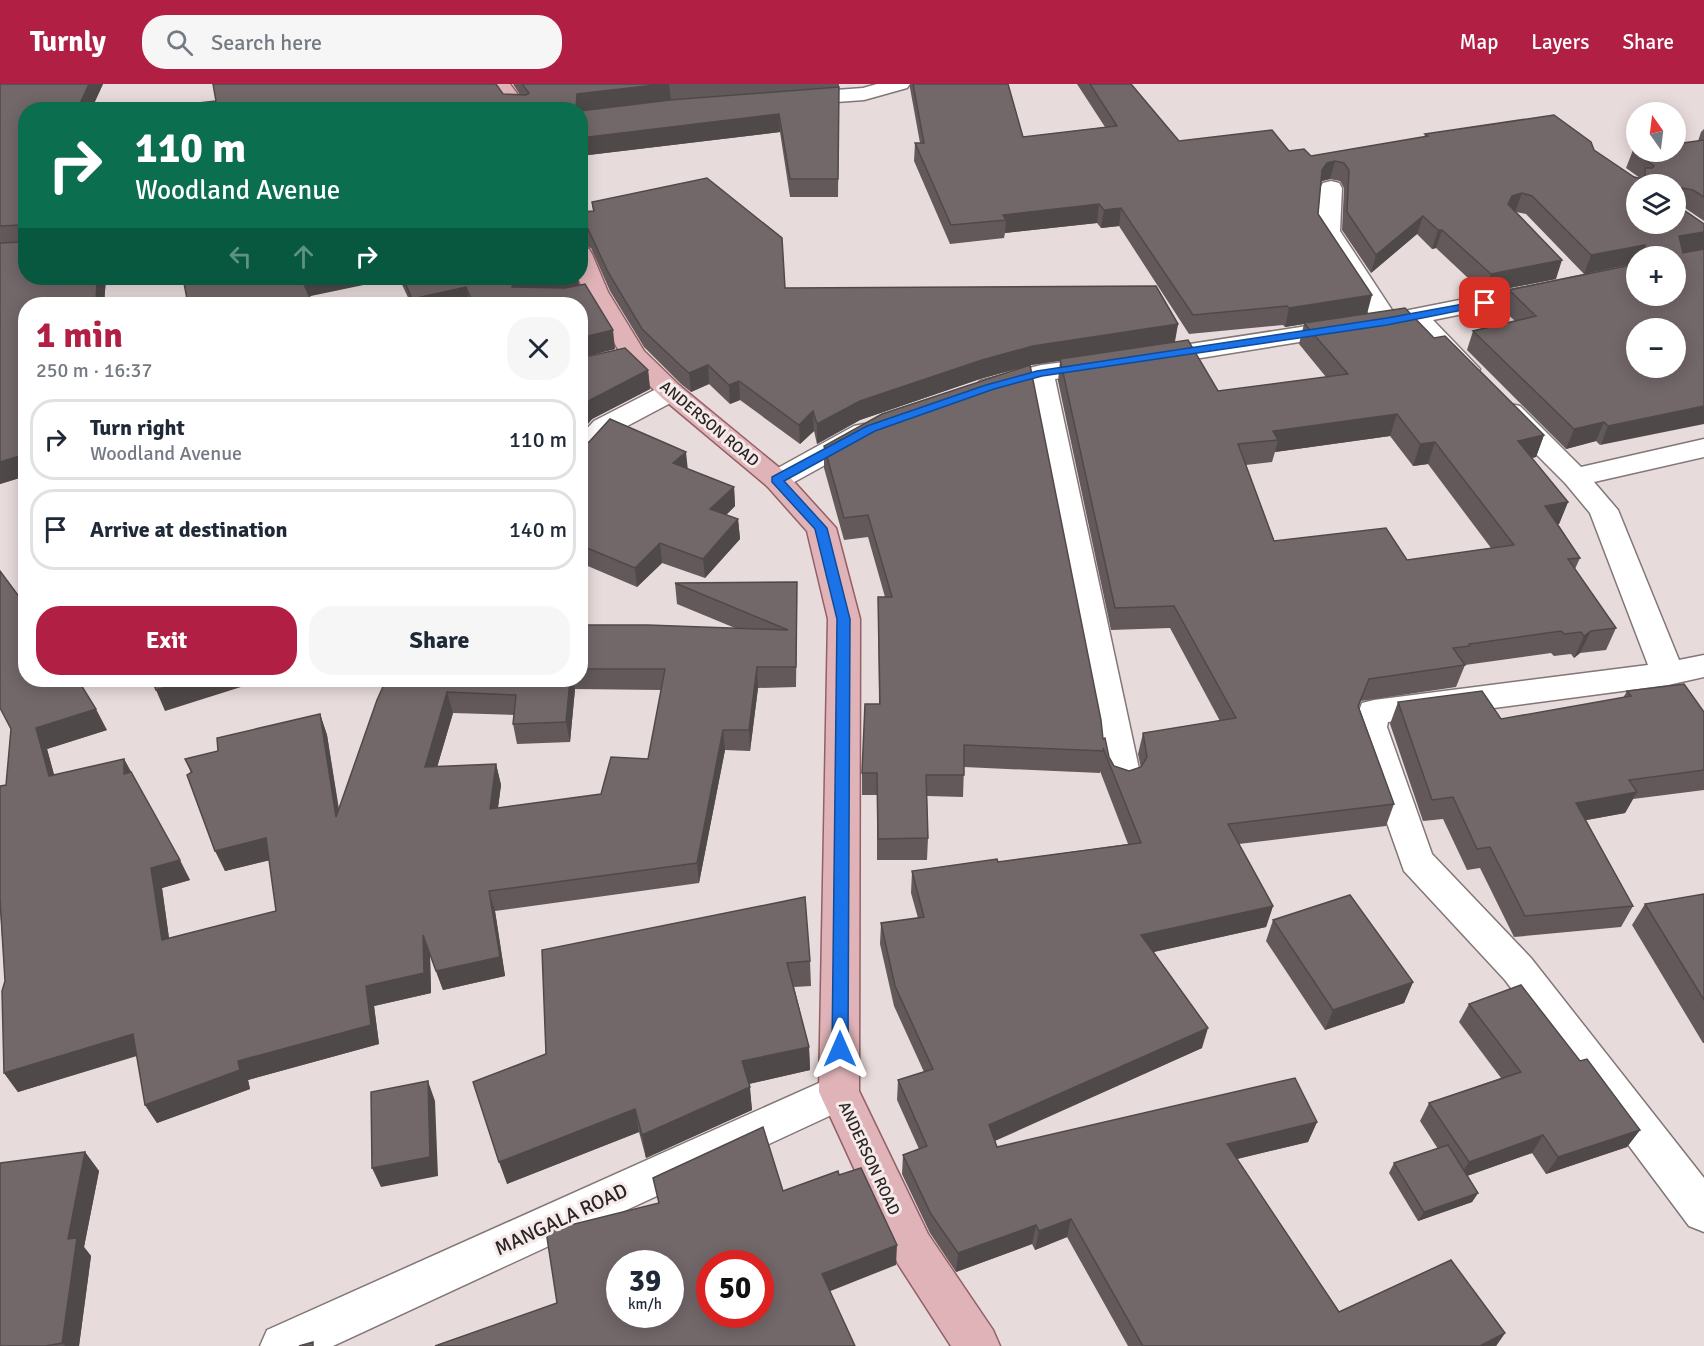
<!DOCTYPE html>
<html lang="en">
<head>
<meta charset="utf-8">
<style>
  body { margin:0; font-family:Signika,sans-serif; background:#f6f6f7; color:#1f2937; height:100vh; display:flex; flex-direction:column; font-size:22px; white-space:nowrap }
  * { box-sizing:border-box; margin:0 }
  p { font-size:20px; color:#747a83 }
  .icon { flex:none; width:33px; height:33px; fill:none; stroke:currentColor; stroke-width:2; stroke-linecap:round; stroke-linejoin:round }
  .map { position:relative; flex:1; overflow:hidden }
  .details { position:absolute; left:18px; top:213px; width:570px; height:390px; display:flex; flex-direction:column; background:#fff; border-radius:24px; box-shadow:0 3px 15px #0003 }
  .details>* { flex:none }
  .top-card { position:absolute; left:18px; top:18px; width:570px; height:183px; border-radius:24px; box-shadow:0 3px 15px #0003; background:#0b6e4f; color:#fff; overflow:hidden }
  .needle { width:39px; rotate:346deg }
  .tools { position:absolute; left:1626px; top:18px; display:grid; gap:12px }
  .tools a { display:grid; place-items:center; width:60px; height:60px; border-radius:50%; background:#fff; box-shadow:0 3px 15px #0003; font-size:30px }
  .speed { position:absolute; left:606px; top:1166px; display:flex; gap:12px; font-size:30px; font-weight:700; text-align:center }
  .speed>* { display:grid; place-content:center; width:78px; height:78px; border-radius:50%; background:#fff; box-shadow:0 3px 15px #0003; line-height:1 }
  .speed small { font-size:15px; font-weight:400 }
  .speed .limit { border:9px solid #d22; background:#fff; color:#111 }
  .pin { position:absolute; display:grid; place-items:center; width:51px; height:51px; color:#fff; margin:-26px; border-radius:12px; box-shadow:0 3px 9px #0006 }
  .me { position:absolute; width:66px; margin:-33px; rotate:0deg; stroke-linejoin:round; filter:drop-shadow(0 0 4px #0008) }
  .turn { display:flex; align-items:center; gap:21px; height:126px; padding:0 18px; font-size:27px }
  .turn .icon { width:78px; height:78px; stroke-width:2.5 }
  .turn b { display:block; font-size:42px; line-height:51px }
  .lanes { display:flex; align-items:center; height:57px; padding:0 18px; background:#0003; justify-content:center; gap:30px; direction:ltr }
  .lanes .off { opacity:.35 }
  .round { display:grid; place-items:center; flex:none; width:63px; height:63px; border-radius:24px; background:#f6f6f7 }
  .summary { display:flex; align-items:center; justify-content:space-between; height:102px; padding:0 18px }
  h1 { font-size:36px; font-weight:800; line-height:45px; color:#b21f44 }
  .action { display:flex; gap:12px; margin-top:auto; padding:12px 18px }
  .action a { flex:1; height:69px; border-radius:24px; background:#b21f44; color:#fff; font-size:24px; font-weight:800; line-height:69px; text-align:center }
  .action a+a { background:#f6f6f7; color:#1f2937 }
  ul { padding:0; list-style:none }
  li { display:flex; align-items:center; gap:18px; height:81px; margin:0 12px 9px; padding:0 6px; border:3px solid #e0e1e3; border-radius:24px }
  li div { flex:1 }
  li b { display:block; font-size:22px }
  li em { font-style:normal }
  header { display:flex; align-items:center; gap:36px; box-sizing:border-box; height:84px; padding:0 30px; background:#b21f44; color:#fff }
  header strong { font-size:28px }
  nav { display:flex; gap:33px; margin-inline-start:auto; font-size:21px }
  .search { width:420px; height:54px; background:#f6f6f7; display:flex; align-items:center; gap:15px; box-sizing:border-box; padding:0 21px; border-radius:24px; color:#747a83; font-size:22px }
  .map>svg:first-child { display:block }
</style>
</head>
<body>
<header>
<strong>Turnly</strong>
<div class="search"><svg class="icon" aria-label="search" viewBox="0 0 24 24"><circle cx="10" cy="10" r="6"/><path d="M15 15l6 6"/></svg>Search here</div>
<nav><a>Map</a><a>Layers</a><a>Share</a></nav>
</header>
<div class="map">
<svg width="1704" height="1262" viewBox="0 0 1704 1262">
  <rect width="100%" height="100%" fill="#e8dbdc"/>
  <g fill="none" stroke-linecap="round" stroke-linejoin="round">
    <g stroke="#827677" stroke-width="3">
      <g id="minor">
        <polygon points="877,0 910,0 907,4 864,16 795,21 788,19 784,15 788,11 795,9 863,4"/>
        <polygon points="1331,97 1339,99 1342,104 1340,147 1394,229 1636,181 1636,195 1433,236 1480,285 1476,291 1467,293 1458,291 1409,241 1387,246 1378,243 1374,238 1316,147 1320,104 1323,99"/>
        <polygon points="1346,236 1355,239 1359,244 1355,249 1151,282 1142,280 1138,274 1142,268 1151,266"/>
        <polygon points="1103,273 1112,275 1116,281 1112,287 1055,295 1141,694 1136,703 1124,707 1112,703 1107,694 1030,300 989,311 980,309 976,303 980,297 1041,281"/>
        <polygon points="671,300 680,302 684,308 680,314 614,349 590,376 580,379 580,352 594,337 662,302"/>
        <polygon points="1510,320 1520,322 1581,383 1704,355 1704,373 1594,398 1618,426 1679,576 1704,571 1704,593 1668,601 1388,638 1387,643 1432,770 1531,874 1704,1094 1704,1148 1689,1142 1505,896 1404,787 1353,643 1362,619 1374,616 1648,581 1590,429 1565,399 1500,334 1496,328 1500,322"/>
        <polygon points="864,340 874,342 878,348 874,354 787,402 777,405 767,402 763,396 767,390 854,342"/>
        <polygon points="839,990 853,995 859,1008 853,1021 333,1262 260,1262 267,1246"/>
      </g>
    </g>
    <g stroke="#926065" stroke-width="3">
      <g id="major">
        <polygon points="489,0 510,0 529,26 508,26"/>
        <polygon points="580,163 589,165 592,170 608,208 644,267 680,302 787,390 836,444 860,535 859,1007 928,1150 993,1246 1000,1262 951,1262 898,1180 819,1008 828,535 807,447 767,402 662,314 625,277 584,208 578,194 580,194"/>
      </g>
    </g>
    <use href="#minor" fill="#fff" fill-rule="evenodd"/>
    <use href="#major" fill="#dfb3b7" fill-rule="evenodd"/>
  </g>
  <g fill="#63595a" fill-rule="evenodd">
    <polygon points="0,0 103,0 91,26 26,26 26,194 106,194 104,220 26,392 0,400"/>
    <polygon points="513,0 839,0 838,113 790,113 780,48 580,72 580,26 503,10 520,11"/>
    <path d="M910 0H1008L1023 53 1105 43 1077 0H1131L1179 57 1289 67 1311 72 1424 53 1425 50 1594 66 1634 93 1640 94 1626 84 1633 66 1698 57 1701 48 1704 45V137L1685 124 1680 123 1703 139 1600 361 1596 357 1566 365 1467 266 1473 247 1515 237 1502 225 1509 206 1676 172H1636V179L1584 190 1526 130 1516 128 1556 195 1484 209 1436 164 1432 165 1417 150 1371 189 1342 146 1344 104 1340 97 1330 95 1322 97 1321 99 1318 130 1367 229 1434 254 1544 351 1536 373 1532 374 1568 418 1559 440H1558L1580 474 1575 485 1616 544 1606 566 1580 569 1574 574 1571 570 1554 572 1551 569 1465 581 1456 603 1361 617 1359 623 1394 720 1386 742 1239 760 1273 822 1266 843 1153 868 1202 964 995 1057 997 1063 1317 1038 1308 1058 1237 1075 1339 1228 1505 1249 1496 1262H1128L1067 1153 1035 1166 1032 1160 956 1188 930 1149 902 1090 903 1071 919 1065 897 1016 898 996 924 988 894 922 880 860 881 839 918 834 911 809 912 787 998 778 1128 760 1100 687V689L964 683 963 713 927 712 928 754 927 776H877V711H862V689L879 620 878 513H885L868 453 844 456 824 384V362L1103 655 1109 673 1114 682 1129 687 1141 684 1138 670 1143 649 1220 637 1170 544 1111 546 1058 297 1060 277 1031 281 980 295 860 336 817 360 814 347 800 360 740 316 730 320 709 300 691 308 681 300 644 263 610 207 591 164 580 162V128L593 127 592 118 785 204 1178 240 1175 258 1218 307 1326 293 1299 260 1304 240 1285 243 1283 241 1189 250 1119 142 1101 144 1097 139 1005 149 1004 154 950 160 914 77 915 59H920L910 4ZM1390 352 1413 382 1428 380 1491 464 1407 476 1274 457 1246 381 1272 378 1275 368Z"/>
    <polygon points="399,194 578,194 579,201 615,265 587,272 648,286 650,305 592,335 580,349 580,220 411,220"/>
    <polygon points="580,360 688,385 734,403 735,422 726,431 738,435 740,455 705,494 662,479 637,503 583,480 580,483"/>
    <path d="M797 498V519L796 603 758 604 750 667 725 666 699 799 495 827 505 892 443 906 430 871 431 909 374 922 379 960 248 996 250 1005 157 1039 145 1021 137 972 18 1008 4 989 5 897 0 825V702L6 701 11 645 107 646 47 665 54 691 124 675 190 796 162 804 169 854 276 827 269 776 225 787 191 689 185 675 218 667 320 630 327 651 339 725 386 596H580V541L735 544 677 520 675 499ZM575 605 661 606 648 675 601 710 498 724 501 701 496 680 437 683 453 629 514 631 513 640 517 660 570 658Z"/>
    <polygon points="1627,607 1704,628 1704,706 1633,715 1625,729 1586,736 1633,822 1621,843 1514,853 1480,784 1467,786 1443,735 1423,737 1390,640 1398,618 1501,635 1623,614"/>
    <polygon points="1704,810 1704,959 1703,959 1632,841 1645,820"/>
    <polygon points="1273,836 1413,898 1404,919 1325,946 1266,857"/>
    <polygon points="542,866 810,877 811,902 794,903 809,963 810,986 749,1000 752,1026 646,1074 639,1048 507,1100 546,970"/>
    <polygon points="1469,920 1580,977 1640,1046 1627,1063 1546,1090 1532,1069 1467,1092 1478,1109 1472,1118 1418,1137 1389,1089 1394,1079 1438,1065 1420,1037 1429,1019 1501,994 1459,938"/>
    <polygon points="85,1068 99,1087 84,1163 91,1172 79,1262 0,1262"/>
  </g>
  <g fill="#50494a">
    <polygon points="89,0 103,0 91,26 77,26"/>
    <polygon points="664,0 669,0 671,17 580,28 580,26 575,25 577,10"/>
    <polygon points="779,30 780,48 580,72 580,54"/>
    <polygon points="1335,77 1330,95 1322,97 1318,104 1322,86 1327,79"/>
    <polygon points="1522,109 1515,128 1508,120 1512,112"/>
    <polygon points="1099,120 1097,139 1005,149 1006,136 1003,131"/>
    <polygon points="1121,124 1119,142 1101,144 1104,126"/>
    <polygon points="1423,132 1417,150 1371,189 1376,171"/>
    <polygon points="1438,146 1442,146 1436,164 1432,165"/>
    <polygon points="1704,148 1704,166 1671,171 1679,152"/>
    <polygon points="1645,161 1640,172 1636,172 1636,179 1584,190 1591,171"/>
    <polygon points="1562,176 1556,195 1484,209 1491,190"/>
    <polygon points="97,194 106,194 104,220 96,220"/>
    <polygon points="301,194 397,194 306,213"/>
    <polygon points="520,194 578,194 579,202 529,210 512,203 516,195"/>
    <polygon points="466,203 469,220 413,220 412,215"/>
    <polygon points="1372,211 1367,230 1285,243 1289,224"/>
    <polygon points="1178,240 1174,259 1031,281 980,295 860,336 817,360 817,340 860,317 982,276 1033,262"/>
    <polygon points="613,246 615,265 580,274 580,254"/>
    <polygon points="708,281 709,300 691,308 689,289"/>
    <polygon points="648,286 650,305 592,335 580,349 580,326 590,316"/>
    <polygon points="739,297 740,316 730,320 729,301"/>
    <polygon points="1704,322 1704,340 1600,361 1608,342"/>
    <polygon points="813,327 814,347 800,360 799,341"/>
    <polygon points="1397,330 1390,352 1275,368 1278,356 1273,347"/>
    <polygon points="1604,338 1596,357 1566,365 1574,345"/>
    <polygon points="1544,351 1536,373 1510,379 1518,357"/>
    <polygon points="1435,358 1428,380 1413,382 1420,360"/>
    <polygon points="686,368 688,387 673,379"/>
    <polygon points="26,370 26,392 0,400 0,378"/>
    <polygon points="734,403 735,422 712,445 710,425"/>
    <polygon points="1568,418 1559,440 1536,444 1545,422"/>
    <polygon points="738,435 740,455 705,494 703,475"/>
    <polygon points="660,459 662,479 637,503 635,484"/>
    <polygon points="580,464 583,480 580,483"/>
    <polygon points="1591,547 1580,569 1574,574 1584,552"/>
    <polygon points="757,583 758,604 750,667 749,646"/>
    <polygon points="190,596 263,596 165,627 156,606"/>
    <polygon points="570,596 573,596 575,605 570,658 566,638"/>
    <polygon points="447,608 453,629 431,704 425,683"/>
    <polygon points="96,625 107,646 47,665 60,712 49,692 36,644"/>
    <polygon points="320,630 327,651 343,754 336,733"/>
    <polygon points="723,646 725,666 699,799 697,779"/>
    <polygon points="124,675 135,695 124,690"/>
    <polygon points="496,680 501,701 495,745 490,725"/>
    <polygon points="1637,708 1625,729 1565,740 1576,719"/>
    <polygon points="266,754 275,775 225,787 215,767"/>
    <polygon points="180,776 190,796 162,804 172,876 162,856 151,784"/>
    <polygon points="489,807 495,827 505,892 443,906 436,887"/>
    <polygon points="1273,822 1266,843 1136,872 1141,851"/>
    <polygon points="423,851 430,871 431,909 374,922 379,960 248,996 250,1005 157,1039 145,1021 238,977 366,902"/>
    <polygon points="1413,898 1404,919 1325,946 1333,926"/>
    <polygon points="1208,944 1202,964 987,1060 989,1041"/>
    <polygon points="133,950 145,969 18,1008 4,989"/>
    <polygon points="809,963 810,986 744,1001 742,977"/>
    <polygon points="428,997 435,1017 438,1092 381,1103 372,1084"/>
    <polygon points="750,1003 752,1026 646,1074 642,1051"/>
    <polygon points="635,1025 639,1048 507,1100 499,1078"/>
    <polygon points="1317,1038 1308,1058 1220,1079 1227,1060"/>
    <polygon points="1640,1046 1627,1063 1546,1090 1558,1073"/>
    <polygon points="1543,1051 1532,1069 1458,1095 1469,1078"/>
    <polygon points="85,1068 99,1087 84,1163 91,1172 79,1262 65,1262 62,1259 68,1155"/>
    <polygon points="1478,1109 1472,1118 1418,1137 1424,1128"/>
    <polygon points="1071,1135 1067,1153 1035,1166 1039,1147"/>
    <polygon points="1036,1141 1032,1160 956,1188 958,1169"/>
    <polygon points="897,1161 896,1181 823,1210 822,1190"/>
    <polygon points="1505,1249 1496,1262 1480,1262"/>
  </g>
  <g fill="#736869" stroke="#50494a" stroke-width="1.5" fill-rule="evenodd">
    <polygon points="0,0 89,0 77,26 26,26 26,194 97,194 96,220 26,220 26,370 0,378 0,159 20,158 20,141 0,142"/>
    <polygon points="213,0 496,0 503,10 526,11 529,9 522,0 664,0 577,10 576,26 190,26 190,20 216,17"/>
    <path d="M913 0H1008L1023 53 1117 42 1090 0H1131L1179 57 1272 46 1289 67 1304 65 1311 72 1428 52 1425 50 1554 31 1591 58 1594 66 1634 93 1643 95 1645 93V84H1652L1654 82 1633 66 1636 65V68H1676V60L1704 56V113L1693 106 1682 104 1681 119 1678 122 1704 140V148L1679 152 1683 169 1704 165V322L1608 342 1604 338 1574 345 1473 247 1536 232 1509 206 1636 180V212H1676V172H1644L1645 161 1591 171 1532 112 1522 109 1512 112 1508 120 1562 176 1491 190 1442 146H1438L1423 132 1376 171 1347 128 1349 86 1344 79 1335 77 1327 79 1322 86 1318 130 1372 211 1289 224 1287 222 1193 231 1121 124 1104 126 1099 120 1003 131 1006 136 951 141 915 59H924ZM1636 100H1676V140H1636ZM1636 244H1676V284H1636Z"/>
    <polygon points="839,3 838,95 790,95 779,30 580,54 580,27 670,16"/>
    <polygon points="707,94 782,154 785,204 1156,202 1178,240 1033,262 982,276 860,317 817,340 813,327 799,341 739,297 729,301 708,281 689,289 680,281 642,245 608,188 588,145 580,144 580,128 594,127 592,118"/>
    <polygon points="183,194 304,194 301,194 313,220 188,220"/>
    <polygon points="403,194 520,194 516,195 512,203 565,204 585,200 613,246 580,254 580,220 473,220 466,203 412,215"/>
    <path d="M1405 224 1434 254 1445 252 1544 351 1518 357 1568 418 1545 422 1580 474 1568 475 1616 544 1591 547 1584 552 1581 548 1564 550 1561 547 1469 560 1470 562 1453 564 1465 581 1369 595 1358 622 1394 720 1228 740 1273 822 1141 851 1208 944 989 1041 997 1063 1295 994 1317 1038 1227 1060 1339 1228 1451 1176 1505 1249 1480 1262H1143L1071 1135 1039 1147 1036 1141 958 1169 931 1130 903 1071 927 1062 898 996 933 985 895 902 881 839 924 833 912 787 997 775 998 778 1141 759 1103 664 1104 667 964 661V691H926L928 754 878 755 877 689H862L865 620H880L878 513H892L868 431 844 434 824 362 882 330 1030 281 1101 636 1103 655 1105 654 1109 673 1114 682 1129 687 1141 683 1147 673 1143 649 1236 634 1174 522 1115 524 1060 275 1188 256 1218 307 1348 290 1304 239ZM1397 330 1420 360 1435 358 1514 461 1407 476 1386 444 1274 457 1238 360 1278 356 1273 347Z"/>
    <polygon points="625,264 648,286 590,316 580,326 580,274"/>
    <polygon points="610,335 686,368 673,379 734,403 710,425 738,435 703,475 660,459 635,484 580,461 580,360 589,358"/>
    <polygon points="0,487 26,522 26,596 78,596 96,625 36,644 49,692 124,675 124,690 131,688 180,776 151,784 162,856 276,827 266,754 215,767 187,691 192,688 185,675 218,667 217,654 320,630 336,733 377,616 386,596 570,596 566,638 513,640 516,611 447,608 425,683 496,680 490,725 601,710 611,673 648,675 665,585 580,585 580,541 648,541 788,546 675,499 797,498 796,583 757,583 749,646 723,646 697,779 489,807 500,873 436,887 423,851 424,889 366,902 371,941 238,977 240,986 145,1021 133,950 4,989 2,907 5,897 0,815 0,702 6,701 11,645 0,624"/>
    <polygon points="152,596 190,596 156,606"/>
    <polygon points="1684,600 1704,628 1704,686 1629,696 1637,708 1576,719 1633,822 1525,832 1490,763 1477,765 1453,713 1432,716 1398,618 1482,607 1501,635 1631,612 1627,607"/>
    <polygon points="1704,810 1704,916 1645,820"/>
    <polygon points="1350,811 1413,898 1333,926 1273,836"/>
    <polygon points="805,813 810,877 787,879 809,963 742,977 750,1003 642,1051 635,1025 499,1078 473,998 546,970 542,866"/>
    <polygon points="1521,901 1580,977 1587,975 1640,1046 1558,1073 1543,1051 1469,1078 1429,1019 1521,988 1469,920"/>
    <polygon points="428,997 430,1073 372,1084 371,1008"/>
    <path d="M763 1043 783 1107 838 1087 839 1091 861 1084 897 1161 822 1190 855 1262H435L557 1219 546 1147 659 1119 653 1094ZM620 1179H670V1230H620ZM710 1179H760V1230H710Z"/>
    <polygon points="1448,1061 1478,1109 1424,1128 1394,1079"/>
    <polygon points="85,1068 68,1155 77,1154 62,1259 46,1262 0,1262 0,1079"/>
    <polygon points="313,1258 313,1262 299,1262"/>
  </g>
  <polygon fill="#1a73e8" stroke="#114b97" stroke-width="1.5" points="1485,216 1488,217 1488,221 1387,241 1042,292 994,305 875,347 784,397 827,444 850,535 848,965 846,970 840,972 834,970 832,965 837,535 815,445 772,398 772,393 867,342 986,301 1037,287 1387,234"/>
  <g text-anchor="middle" stroke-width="6" stroke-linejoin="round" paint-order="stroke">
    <g font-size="16" fill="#292525" stroke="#f6e9e9">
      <text transform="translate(710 339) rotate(40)" y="6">ANDERSON ROAD</text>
      <text transform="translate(870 1074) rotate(65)" y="6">ANDERSON ROAD</text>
    </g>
    <g font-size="20" fill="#292525" stroke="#f6e9e9">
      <text transform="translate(561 1135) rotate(-25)" y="7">MANGALA ROAD</text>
    </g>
  </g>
</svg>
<div class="tools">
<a><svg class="needle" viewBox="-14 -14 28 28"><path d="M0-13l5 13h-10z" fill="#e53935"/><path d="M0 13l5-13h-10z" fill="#747a83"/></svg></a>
<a><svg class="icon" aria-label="layers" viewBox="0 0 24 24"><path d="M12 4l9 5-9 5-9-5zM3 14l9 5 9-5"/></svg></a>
<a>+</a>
<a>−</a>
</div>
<div class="speed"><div>39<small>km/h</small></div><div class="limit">50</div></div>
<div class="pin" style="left:1485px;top:219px;background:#d93025"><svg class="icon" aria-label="arrive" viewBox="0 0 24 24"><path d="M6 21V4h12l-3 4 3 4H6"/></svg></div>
<svg class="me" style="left:840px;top:965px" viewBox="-20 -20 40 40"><path d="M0-17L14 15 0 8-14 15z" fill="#1a73e8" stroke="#fff" stroke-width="4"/></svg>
<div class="top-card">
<div class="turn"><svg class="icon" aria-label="right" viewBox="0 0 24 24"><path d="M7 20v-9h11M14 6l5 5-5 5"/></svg><div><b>110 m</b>Woodland Avenue</div></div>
<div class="lanes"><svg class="icon off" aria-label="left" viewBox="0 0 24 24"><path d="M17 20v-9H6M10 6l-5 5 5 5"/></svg><svg class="icon off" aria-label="ahead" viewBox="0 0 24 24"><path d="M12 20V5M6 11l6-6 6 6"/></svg><svg class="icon" aria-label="right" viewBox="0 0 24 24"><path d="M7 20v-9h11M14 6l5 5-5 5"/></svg></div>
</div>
<section class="details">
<div class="summary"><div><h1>1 min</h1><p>250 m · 16:37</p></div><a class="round"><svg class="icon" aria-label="close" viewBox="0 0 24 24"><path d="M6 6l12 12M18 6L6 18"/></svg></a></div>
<ul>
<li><svg class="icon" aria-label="right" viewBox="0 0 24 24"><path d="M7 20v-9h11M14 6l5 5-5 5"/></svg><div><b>Turn right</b><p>Woodland Avenue</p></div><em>110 m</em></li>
<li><svg class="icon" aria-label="arrive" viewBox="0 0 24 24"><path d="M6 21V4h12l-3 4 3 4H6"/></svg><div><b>Arrive at destination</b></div><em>140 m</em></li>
</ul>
<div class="action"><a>Exit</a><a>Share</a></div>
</section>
</div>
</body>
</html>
